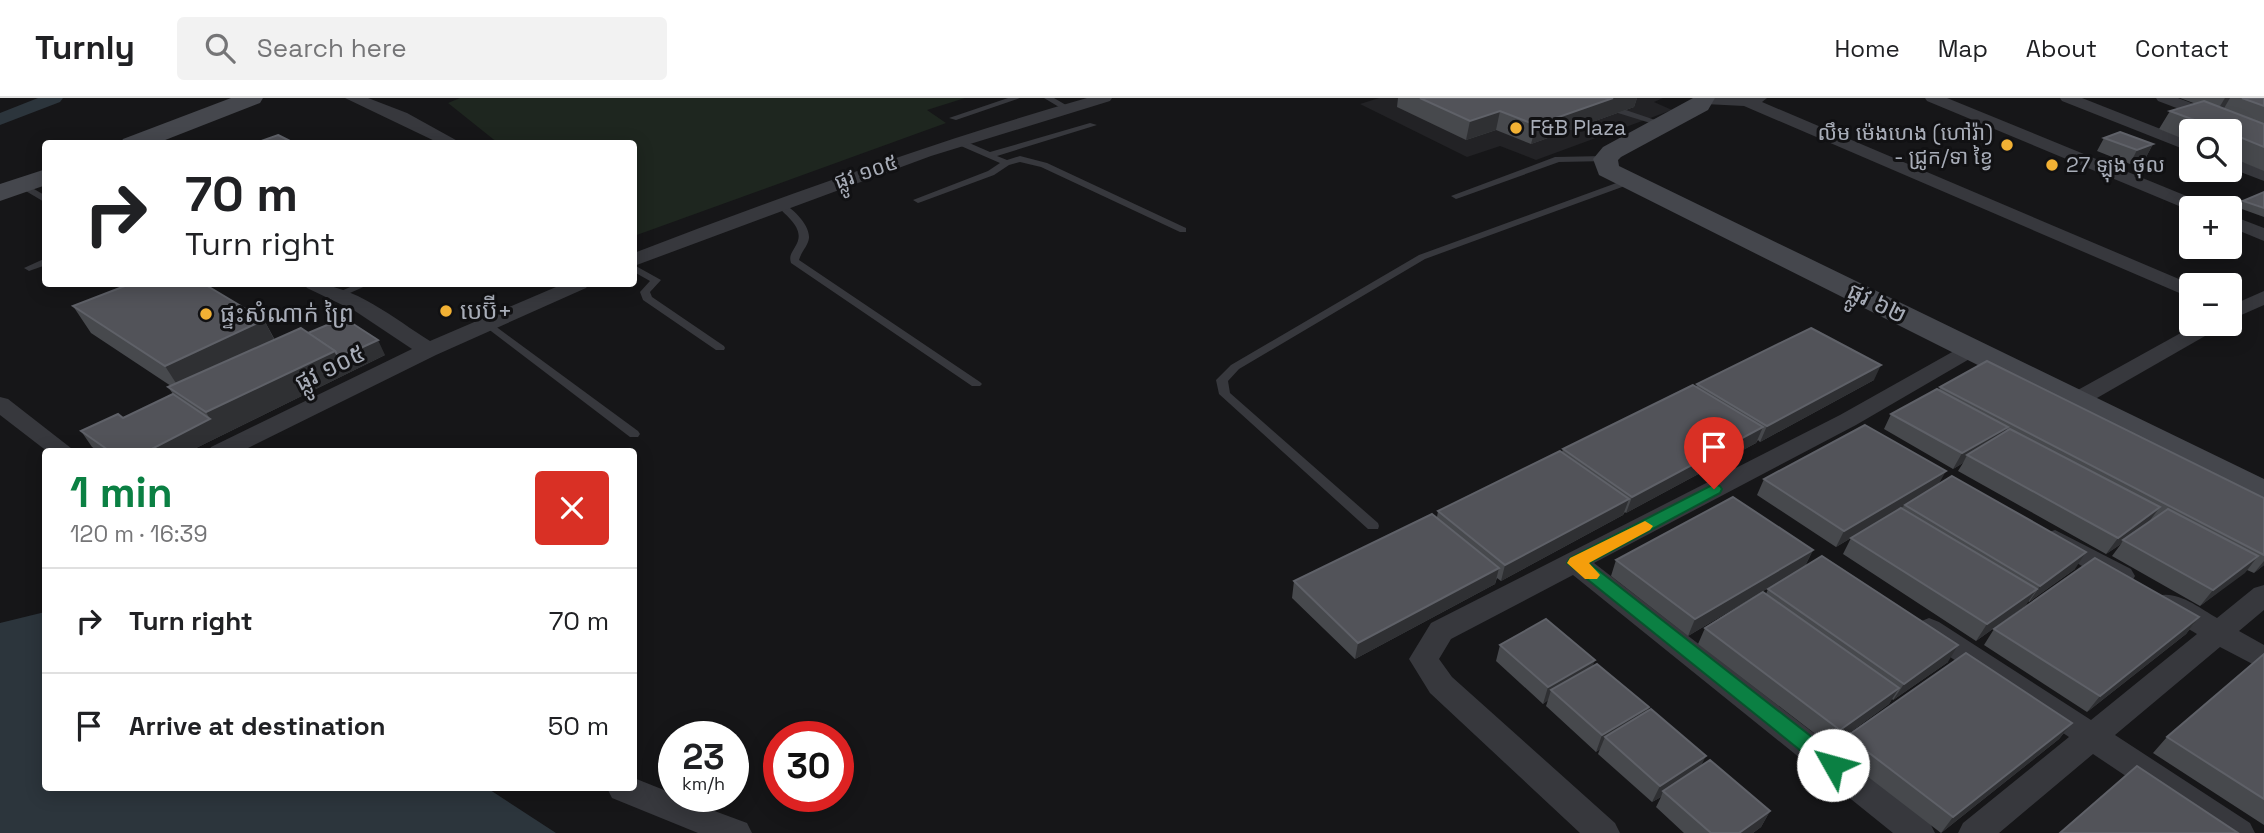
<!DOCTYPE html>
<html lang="en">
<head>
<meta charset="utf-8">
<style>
  body { margin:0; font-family:"Space Grotesk","Noto Sans Khmer",sans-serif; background:#f2f2f2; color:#202124; height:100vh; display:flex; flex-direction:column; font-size:26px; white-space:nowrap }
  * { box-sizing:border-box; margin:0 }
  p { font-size:23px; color:#757577 }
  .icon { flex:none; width:38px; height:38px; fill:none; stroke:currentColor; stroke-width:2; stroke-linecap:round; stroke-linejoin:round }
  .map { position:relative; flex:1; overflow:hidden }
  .panel { position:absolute; left:42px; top:350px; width:595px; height:343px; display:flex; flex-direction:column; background:#fff; border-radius:7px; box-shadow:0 4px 18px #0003 }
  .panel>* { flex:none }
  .top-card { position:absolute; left:42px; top:42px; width:595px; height:147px; border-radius:7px; box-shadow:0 4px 18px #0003; background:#fff; color:#202124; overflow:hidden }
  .tools { position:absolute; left:2179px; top:21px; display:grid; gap:14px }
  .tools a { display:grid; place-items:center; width:63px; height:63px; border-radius:7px; background:#fff; box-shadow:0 4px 18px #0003; font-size:35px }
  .speed { position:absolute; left:658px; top:623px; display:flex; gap:14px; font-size:35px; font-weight:700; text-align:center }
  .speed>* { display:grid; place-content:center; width:91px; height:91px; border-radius:50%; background:#fff; box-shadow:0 4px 18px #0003; line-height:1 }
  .speed small { font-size:18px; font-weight:400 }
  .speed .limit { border:10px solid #d22; background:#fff; color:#111 }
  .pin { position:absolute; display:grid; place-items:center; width:60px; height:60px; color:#fff; margin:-72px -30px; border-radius:50% 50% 50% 0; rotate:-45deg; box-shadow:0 0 7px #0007 }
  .pin .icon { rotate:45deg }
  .me { position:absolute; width:77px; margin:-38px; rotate:308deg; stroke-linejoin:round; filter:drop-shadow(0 0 5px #0008) }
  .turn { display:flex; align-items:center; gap:24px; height:147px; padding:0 28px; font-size:32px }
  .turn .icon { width:91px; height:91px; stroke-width:2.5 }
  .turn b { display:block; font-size:49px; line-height:60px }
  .round { display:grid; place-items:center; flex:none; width:74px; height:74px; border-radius:7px; background:#f2f2f2 }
  .headline { display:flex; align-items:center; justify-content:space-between; height:119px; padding:0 28px }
  h1 { font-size:42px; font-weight:700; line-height:52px; color:#0b8043 }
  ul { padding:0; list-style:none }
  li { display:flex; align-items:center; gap:21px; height:105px; padding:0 28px; border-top:2px solid #e0e0e0 }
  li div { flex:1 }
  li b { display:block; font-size:26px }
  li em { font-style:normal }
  header { display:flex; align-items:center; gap:42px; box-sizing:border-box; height:98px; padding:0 35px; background:#fff; border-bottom:2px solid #e0e0e0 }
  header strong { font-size:33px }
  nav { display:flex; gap:38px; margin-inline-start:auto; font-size:24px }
  .search { width:490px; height:63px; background:#f2f2f2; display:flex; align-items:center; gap:18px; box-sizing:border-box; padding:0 24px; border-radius:7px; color:#757577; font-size:26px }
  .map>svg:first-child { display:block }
</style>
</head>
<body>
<header>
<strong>Turnly</strong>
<div class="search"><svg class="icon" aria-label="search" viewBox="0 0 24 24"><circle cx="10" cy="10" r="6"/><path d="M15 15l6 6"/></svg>Search here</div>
<nav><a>Home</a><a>Map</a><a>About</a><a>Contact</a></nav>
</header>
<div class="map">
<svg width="2264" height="735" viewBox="0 0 2264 735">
  <rect width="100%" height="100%" fill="#161618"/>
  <polygon fill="#222225" points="1379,0 1663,0 1654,4 1672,12 1536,62 1500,48 1467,59 1360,6"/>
  <polygon fill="#1e261f" points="460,0 965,0 927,12 946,25 634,138 634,46 498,45 448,5"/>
  <polygon fill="#2c353c" points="45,514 46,690 487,690 556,735 0,735 0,525"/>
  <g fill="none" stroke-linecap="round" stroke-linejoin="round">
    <polygon fill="#2c353c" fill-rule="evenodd" points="38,0 63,0 60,4 0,27 0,15"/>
    <g fill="#37383d" fill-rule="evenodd">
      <polygon points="1008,0 1020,0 956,22 949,20"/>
      <polygon points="1044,0 1054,0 1071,10 1064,12"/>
      <polygon points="1605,7 1611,7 1667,26 1660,28 1605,11"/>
      <polygon points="1090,25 1097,27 997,58 1007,62 1020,58 1047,65 1186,130 1186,134 1180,134 1041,69 1020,64 1009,67 994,77 921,104 918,105 913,102 988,73 1000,65 954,45 954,41 960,41 990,54"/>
      <polygon points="1605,58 1609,61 1608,63 1559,64 1459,100 1456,101 1451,98 1555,59"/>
      <polygon points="1630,80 1633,81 1633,85 1425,161 1239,271 1228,283 1230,295 1378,425 1379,428 1378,431 1368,431 1219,296 1216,282 1231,267 1419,157"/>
      <polygon points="22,84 46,98 46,105 19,89 19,85"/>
      <path d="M780 103C791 109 810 126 809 140 808 148 801 154 799 162L980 284 982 286 980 288H972L791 165C789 158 791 156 795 149 807 131 787 119 775 106Z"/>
      <polygon points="46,160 46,167 29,173 24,170"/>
      <polygon points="634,167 661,182 650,194 652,199 724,248 725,250 724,252 716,252 643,202 640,194 650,183 634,174"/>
      <polygon points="357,186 370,186 341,199 333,199 332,197"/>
      <polygon points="487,222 638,333 640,336 638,339 630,339 483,227 482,225 483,223"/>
    </g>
    <g fill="#37383d" fill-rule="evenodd">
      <polygon points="345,0 368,0 407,15 463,46 441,46"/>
      <path d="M1087 0H1112L1110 3 931 58 634 168V155C783 98 933 44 1087 0Z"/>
      <polygon points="1698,0 1767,0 1762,4 2193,187 2191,200 1744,8 1705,6 1699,4"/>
      <polygon points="1925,0 1947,0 2206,106 2209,110 2191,110 2191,113 1927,3"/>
      <polygon points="2060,0 2082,0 2191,43 2191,54 2062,3"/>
      <polygon points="2156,0 2178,0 2264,32 2264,43 2158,3"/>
      <polygon points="2230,59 2264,72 2264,83 2230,70"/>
      <polygon points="2230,117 2264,130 2264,143 2230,129"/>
      <path d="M304 186C349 182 393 220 430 243L563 186H589L586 190 436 257 240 354H208L211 349 412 251 355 213 307 190Z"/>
      <polygon points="2264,193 2264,207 2230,222 2230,208"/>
      <polygon points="2197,226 2223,226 2219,230 2083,308 2067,308 2064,303 2067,298"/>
      <polygon points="1970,244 1978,246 1981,251 1978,256 1856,327 1594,465 1930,725 1935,735 1893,735 1573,477 1451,541 1439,561 1452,579 1615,725 1620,735 1580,735 1430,595 1409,561 1431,525 1840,317"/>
      <polygon points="0,299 8,301 76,354 48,354 0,317"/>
      <polygon points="2055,432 2131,471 2135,478 2131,485 2121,488 2111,485 2046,447 2042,441 2046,435"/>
      <path d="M2264 487V512L2239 533 2264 547V572L2220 549 2115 637 2250 725 2255 735H2211L2093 656 1999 735H1958L1963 725 2069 639 1919 538 1915 531 1919 524 1929 520 1939 524 2091 622 2197 536 2157 512 2153 505 2157 498C2178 492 2199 510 2217 520L2254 490Z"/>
      <polygon points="634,680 674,696 674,698 747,725 752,735 698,735 612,700 607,690 634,690"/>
    </g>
    <g fill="#45474d" fill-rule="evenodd">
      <polygon points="231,0 263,0 260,5 155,46 120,46 123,41"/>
      <polygon points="1693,0 1715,0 1708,12 1621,59 1618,62 1619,68 2264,381 2264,408 2251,404 1599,77 1593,61 1603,49"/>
      <polygon points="46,71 46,87 0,103 0,86"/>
    </g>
  </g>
  <g fill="#47494d">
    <polygon points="1398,0 1637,0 1634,9 1531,46 1496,32 1466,42 1397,9"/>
    <polygon points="2180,0 2264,0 2264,73 2230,59 2230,33 2191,33 2191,44 2159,31 2170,13 2196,6"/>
    <polygon points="2104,40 2153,46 2146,59 2130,66 2097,53"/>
    <polygon points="2264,94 2264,119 2239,110 2243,103"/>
    <polygon points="73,208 264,222 275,242 308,235 385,257 188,354 99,354 92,349 81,333 123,320 173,296 168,289 171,288 91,235"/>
    <polygon points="1874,282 1760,344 1758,342 1756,345 1626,415 1625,414 1623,417 1501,483 1497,480 1495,486 1355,561 1292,500 1294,483 1437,419 1438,413 1562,354 1563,351 1696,289 1697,286"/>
    <polygon points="1940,289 2264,400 2264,467 2254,475 2247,472 2200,508 2112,458 2121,446 2106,456 1958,373 1963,365 1953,371 1884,331 1891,316 1939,292"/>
    <polygon points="1764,381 1938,387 2075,471 2029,504 2028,503 2026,507 1976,543 1843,456 1851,440 1836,449 1757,397"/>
    <polygon points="1813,452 1805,468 1688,538 1611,478 1616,462"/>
    <polygon points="1768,491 1948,564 1893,602 1892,601 1889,606 1831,648 1698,546 1705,530 1766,496"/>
    <polygon points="2199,519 2186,536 2087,614 1984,547 1994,531"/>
    <polygon points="1500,547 1592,568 1649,609 1647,613 1701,668 1770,713 1761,729 1753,735 1684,735 1656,709 1661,699 1652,704 1598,656 1600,651 1596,654 1546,608 1548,602 1543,606 1496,563"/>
    <polygon points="2264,556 2264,727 2153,655 2167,639"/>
    <polygon points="2072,625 2059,641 1941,735 1837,655 1847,638"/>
  </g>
  <g fill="#2f3033">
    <polygon points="1613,0 1637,0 1634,9 1531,46 1536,27"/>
    <polygon points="2225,0 2230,0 2223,12 2217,13"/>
    <polygon points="1500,13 1496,32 1466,42 1470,23"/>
    <polygon points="2153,46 2146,59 2130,66 2137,52"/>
    <polygon points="264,222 278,249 183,296 165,268"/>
    <polygon points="378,242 385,257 188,354 146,354 210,321 206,314 335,253"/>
    <polygon points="1881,267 1874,282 1760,344 1767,328"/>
    <polygon points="1763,329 1756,345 1626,415 1632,399"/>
    <polygon points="2008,329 1999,344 1967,357 1963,365 1953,371 1962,355"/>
    <polygon points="1946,373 1937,389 1905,407 1904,408 1836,449 1844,433"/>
    <polygon points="1629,401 1623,417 1501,483 1505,467"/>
    <polygon points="2160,409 2148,425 2123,442 2121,446 2106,456 2118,440"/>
    <polygon points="1813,452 1805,468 1688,538 1695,521"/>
    <polygon points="2086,454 2075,471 2029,504 2040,488"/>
    <polygon points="2258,458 2245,475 2200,508 2213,492"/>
    <polygon points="2264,463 2264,467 2254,475"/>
    <polygon points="1499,470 1495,486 1355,561 1358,545"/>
    <polygon points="2037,491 2026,507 1976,543 1987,526"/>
    <polygon points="2199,519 2186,536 2087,614 2100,598"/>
    <polygon points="1958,547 1948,564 1893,602 1904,586"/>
    <polygon points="1595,562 1589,578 1551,592 1548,602 1543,606 1548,589"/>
    <polygon points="1899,590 1889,606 1831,648 1840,632"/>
    <polygon points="1649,609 1642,625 1605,639 1600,651 1596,654 1602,637"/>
    <polygon points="2072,625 2059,641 1941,735 1953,719"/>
    <polygon points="1706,658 1698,674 1663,693 1661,699 1652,704 1660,688"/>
    <polygon points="1770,713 1761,729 1753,735 1739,735"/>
  </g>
  <g fill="#525359" stroke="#5f6168" stroke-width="2">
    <polygon points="1420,0 1613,0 1536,27 1500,13 1470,23"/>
    <polygon points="2242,0 2264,0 2264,8"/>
    <polygon points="2204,3 2264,26 2264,49 2230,35 2230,33 2224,33 2170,13"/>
    <polygon points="2120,34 2153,46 2137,52 2104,40"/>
    <polygon points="278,37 296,46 253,46"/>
    <polygon points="2264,94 2264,110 2243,103"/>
    <polygon points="130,186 204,186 264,222 165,268 73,208"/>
    <polygon points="344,220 378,242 339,260 335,253 308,235"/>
    <polygon points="301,230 335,253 206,314 168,289"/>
    <polygon points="1811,230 1881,267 1767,328 1697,286"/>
    <polygon points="1987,263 2264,400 2264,457 1940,289"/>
    <polygon points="1693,287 1763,329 1632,399 1563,351"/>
    <polygon points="1937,291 2008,329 1962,355 1891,316"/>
    <polygon points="173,296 210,321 146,354 111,354 81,333 118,316 123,320"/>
    <polygon points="1865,327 1946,373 1844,433 1764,381"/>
    <polygon points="2010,331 2160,409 2118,440 1967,357"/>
    <polygon points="1560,353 1629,401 1505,467 1438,413"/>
    <polygon points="1952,378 2086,454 2040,488 1905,407"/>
    <polygon points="1733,399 1813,452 1695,521 1616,462"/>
    <polygon points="1901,410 2037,491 1987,526 1851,440"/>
    <polygon points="2168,411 2258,458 2213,492 2123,442"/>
    <polygon points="1432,416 1499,470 1358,545 1294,483"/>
    <polygon points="1822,458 1958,547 1904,586 1768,491"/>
    <polygon points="2095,460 2199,519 2100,598 1994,531"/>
    <polygon points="1763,494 1899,590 1840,632 1705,530"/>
    <polygon points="1546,521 1595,562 1548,589 1500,547"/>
    <polygon points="1966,555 2072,625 1953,719 1847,638"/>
    <polygon points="2264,556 2264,701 2167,639"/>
    <polygon points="1597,566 1649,609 1602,637 1551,592"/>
    <polygon points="1651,611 1706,658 1660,688 1605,639"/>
    <polygon points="1710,662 1770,713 1739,735 1711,735 1663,693"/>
    <polygon points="2137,668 2238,735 2060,735"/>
  </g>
  <polygon fill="#0b8043" stroke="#07532c" stroke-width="2" points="1714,386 1720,388 1722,391 1720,395 1589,465 1840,661 1843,667 1840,673 1833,676 1826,673 1567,465 1570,460"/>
  <polygon fill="#f59e0b" points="1645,423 1653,428 1650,432 1589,465 1600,477 1597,481 1585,481 1567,465 1570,460"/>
  <g fill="#f2b134" stroke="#111113" stroke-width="2.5">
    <circle cx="1516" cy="30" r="7"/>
    <circle cx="2007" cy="47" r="7"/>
    <circle cx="2052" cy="67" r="7"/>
    <circle cx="446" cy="213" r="7"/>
    <circle cx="206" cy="216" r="7"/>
  </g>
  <g text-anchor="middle" stroke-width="6" stroke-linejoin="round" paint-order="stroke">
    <g font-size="21" fill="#a8adb8" stroke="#111113" text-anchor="start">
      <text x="1530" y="37">F&amp;B Plaza</text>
      <text x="1993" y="42" text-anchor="end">លឹម ម៉េងហេង (ហៅរ៉ា)<tspan x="1993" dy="24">- ជ្រូក/ទា ខ្វៃ</tspan></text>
      <text x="2066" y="74">27 ឡុង ថុល</text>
    </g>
    <g font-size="21" fill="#a8adb8" stroke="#111113">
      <text transform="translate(866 74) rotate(-19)" y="7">ផ្លូវ ១០៥</text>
    </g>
    <g font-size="24" fill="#a8adb8" stroke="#111113">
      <text transform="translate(1877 205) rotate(26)" y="8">ផ្លូវ ៦២</text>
      <text transform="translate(330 270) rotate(-26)" y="8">ផ្លូវ ១០៥</text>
    </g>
    <g font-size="24" fill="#a8adb8" stroke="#111113" text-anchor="start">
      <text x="460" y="221">បេប៊ី+</text>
      <text x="220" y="224">ផ្ទះសំណាក់ ព្រៃ</text>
    </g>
  </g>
</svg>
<div class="tools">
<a><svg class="icon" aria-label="search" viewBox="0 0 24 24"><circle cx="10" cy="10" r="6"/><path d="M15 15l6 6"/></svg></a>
<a>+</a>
<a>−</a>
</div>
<div class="speed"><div>23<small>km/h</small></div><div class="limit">30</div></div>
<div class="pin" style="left:1714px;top:391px;background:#d93025"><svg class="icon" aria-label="arrive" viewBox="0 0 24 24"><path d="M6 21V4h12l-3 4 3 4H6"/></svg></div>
<svg class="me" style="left:1833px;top:667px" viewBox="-20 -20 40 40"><circle r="19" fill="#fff"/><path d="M0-13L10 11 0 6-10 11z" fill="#0b8043"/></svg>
<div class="top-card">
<div class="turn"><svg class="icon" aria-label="right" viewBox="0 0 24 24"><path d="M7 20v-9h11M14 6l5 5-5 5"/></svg><div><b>70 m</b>Turn right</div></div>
</div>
<section class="panel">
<div class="headline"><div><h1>1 min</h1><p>120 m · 16:39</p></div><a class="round" style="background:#d93025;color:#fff"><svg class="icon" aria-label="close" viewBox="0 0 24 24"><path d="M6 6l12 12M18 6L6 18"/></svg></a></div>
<ul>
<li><svg class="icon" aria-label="right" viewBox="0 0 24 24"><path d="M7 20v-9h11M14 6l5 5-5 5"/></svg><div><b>Turn right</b></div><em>70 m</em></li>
<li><svg class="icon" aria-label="arrive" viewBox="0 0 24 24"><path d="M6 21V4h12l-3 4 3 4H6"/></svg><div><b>Arrive at destination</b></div><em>50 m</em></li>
</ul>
</section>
</div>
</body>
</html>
